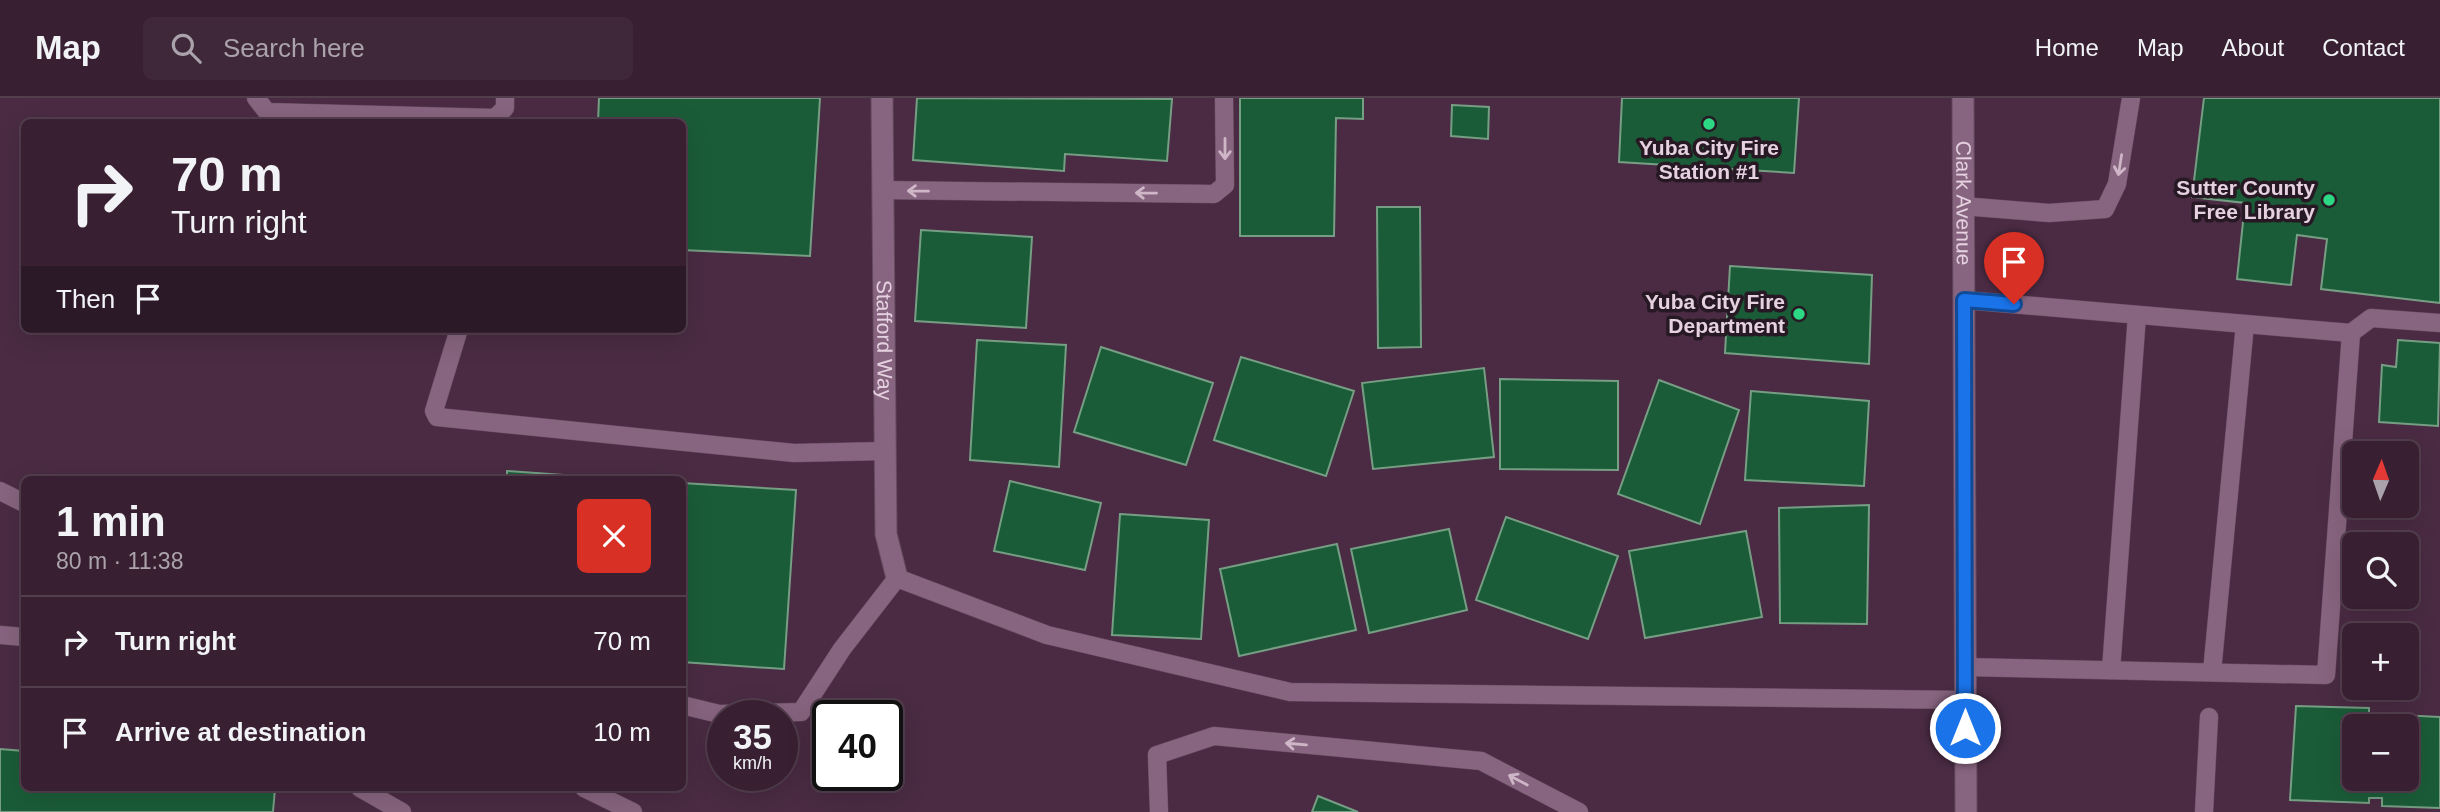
<!DOCTYPE html>
<html lang="en">
<head>
<meta charset="utf-8">
<style>
  body { margin:0; font-family:Arial,sans-serif; background:#3f283a; color:#f1f3f6; height:100vh; display:flex; flex-direction:column; font-size:26px; white-space:nowrap }
  * { box-sizing:border-box; margin:0 }
  p { font-size:23px; color:#aba3ac }
  .icon { flex:none; width:38px; height:38px; fill:none; stroke:currentColor; stroke-width:2; stroke-linecap:round; stroke-linejoin:round }
  .map { position:relative; flex:1; overflow:hidden }
  .panel { position:absolute; left:21px; top:378px; width:665px; height:315px; display:flex; flex-direction:column; background:#382032; border-radius:10px; box-shadow:0 7px 28px #0002,0 0 0 2px #523e4d }
  .panel>* { flex:none }
  .hud { position:absolute; left:21px; top:21px; width:665px; height:214px; border-radius:10px; box-shadow:0 7px 28px #0002,0 0 0 2px #523e4d; background:#382032; color:#f1f3f6; overflow:hidden }
  .needle { width:46px; rotate:2deg }
  .fabs { position:absolute; left:2342px; top:343px; display:grid; gap:14px }
  .fabs a { display:grid; place-items:center; width:77px; height:77px; border-radius:10px; background:#382032; box-shadow:0 7px 28px #0002,0 0 0 2px #523e4d; font-size:35px }
  .speed { position:absolute; left:707px; top:602px; display:flex; gap:14px; font-size:35px; font-weight:700; text-align:center }
  .speed>* { display:grid; place-content:center; width:91px; height:91px; border-radius:50%; background:#382032; box-shadow:0 7px 28px #0002,0 0 0 2px #523e4d; line-height:1 }
  .speed small { font-size:18px; font-weight:400 }
  .speed .limit { border:4px solid #111; border-radius:10px; background:#fff; color:#111 }
  .pin { position:absolute; display:grid; place-items:center; width:60px; height:60px; color:#fff; margin:-72px -30px; border-radius:50% 50% 50% 0; rotate:-45deg; box-shadow:0 0 7px #0007 }
  .pin .icon { rotate:45deg }
  .me { position:absolute; width:77px; margin:-38px; rotate:0deg; stroke-linejoin:round; filter:drop-shadow(0 0 5px #0008) }
  .turn { display:flex; align-items:center; gap:24px; height:147px; padding:0 35px; font-size:32px }
  .turn .icon { width:91px; height:91px; stroke-width:2.5 }
  .turn b { display:block; font-size:49px; line-height:60px }
  .then { display:flex; align-items:center; height:66px; padding:0 35px; background:#0003; gap:14px; font-size:26px }
  .round { display:grid; place-items:center; flex:none; width:74px; height:74px; border-radius:10px; background:#3f283a }
  .overview { display:flex; align-items:center; justify-content:space-between; height:119px; padding:0 35px }
  h1 { font-size:42px; font-weight:700; line-height:52px }
  ul { padding:0; list-style:none }
  li { display:flex; align-items:center; gap:21px; height:91px; padding:0 35px; border-top:2px solid #523e4d }
  li div { flex:1 }
  li b { display:block; font-size:26px }
  li em { font-style:normal }
  header { display:flex; align-items:center; gap:42px; box-sizing:border-box; height:98px; padding:0 35px; background:#382032; border-bottom:2px solid #523e4d }
  header strong { font-size:33px }
  nav { display:flex; gap:38px; margin-inline-start:auto; font-size:24px }
  .search { width:490px; height:63px; background:#3f283a; display:flex; align-items:center; gap:18px; box-sizing:border-box; padding:0 24px; border-radius:10px; color:#aba3ac; font-size:26px }
  .map>svg:first-child { display:block }
</style>
</head>
<body>
<header>
<strong>Map</strong>
<div class="search"><svg class="icon" aria-label="search" viewBox="0 0 24 24"><circle cx="10" cy="10" r="6"/><path d="M15 15l6 6"/></svg>Search here</div>
<nav><a>Home</a><a>Map</a><a>About</a><a>Contact</a></nav>
</header>
<div class="map">
<svg width="2440" height="714" viewBox="0 0 2440 714">
  <rect width="100%" height="100%" fill="#4a2b43"/>
  <g fill="#1b5c38" stroke="#769e84" stroke-width="2" fill-rule="evenodd">
    <polygon points="599,0 820,0 810,158 682,152 682,24 598,24"/>
    <polygon points="917,0 1172,1 1167,63 1065,56 1064,73 913,62"/>
    <polygon points="1240,0 1363,0 1363,21 1336,20 1334,138 1240,138"/>
    <polygon points="1622,0 1799,0 1794,75 1619,64"/>
    <polygon points="2204,0 2440,0 2440,205 2321,191 2327,141 2297,137 2291,187 2237,181 2245,105 2192,99"/>
    <polygon points="1452,7 1489,9 1488,41 1451,38"/>
    <polygon points="1377,109 1420,109 1421,249 1378,250"/>
    <polygon points="921,132 1032,139 1026,230 915,223"/>
    <polygon points="1730,168 1872,177 1869,266 1725,255"/>
    <polygon points="977,242 1066,247 1059,369 970,362"/>
    <polygon points="2398,242 2440,245 2438,328 2379,324 2382,267 2396,269"/>
    <polygon points="1101,249 1213,285 1186,367 1074,334"/>
    <polygon points="1241,259 1354,293 1326,378 1214,342"/>
    <polygon points="1484,270 1494,359 1373,371 1362,285"/>
    <polygon points="1500,281 1618,283 1618,372 1500,371"/>
    <polygon points="1659,282 1739,312 1700,426 1618,396"/>
    <polygon points="1751,293 1869,303 1864,388 1745,382"/>
    <polygon points="507,373 634,382 507,382"/>
    <polygon points="1010,383 1101,405 1085,472 994,453"/>
    <polygon points="682,385 796,392 784,571 682,564"/>
    <polygon points="1869,407 1867,526 1780,525 1779,410"/>
    <polygon points="1120,416 1209,422 1201,541 1112,537"/>
    <polygon points="1506,419 1618,458 1588,541 1476,502"/>
    <polygon points="1449,431 1467,512 1369,535 1351,451"/>
    <polygon points="1746,433 1762,519 1645,540 1629,453"/>
    <polygon points="1337,446 1356,532 1239,558 1220,471"/>
    <path d="M2296 608 2369 610V621L2399 623V617L2440 619V710L2382 708V700H2369V705L2290 702ZM2354 628H2406V681H2354Z"/>
    <polygon points="0,651 24,653 24,690 275,690 273,714 0,714"/>
    <polygon points="1318,698 1358,714 1312,714"/>
  </g>
  <g fill="none" stroke-linecap="round" stroke-linejoin="round">
    <g stroke="#664b60" stroke-width="19">
      <g id="service">
        <polyline points="256,0 267,14 495,20 505,10 505,0"/>
        <polyline points="883,92 1214,96 1225,87 1224,0"/>
        <polyline points="1962,108 2049,115 2105,111 2117,86 2131,0"/>
        <polyline points="1964,202 2351,235 2326,577 1965,569"/>
        <polyline points="459,231 434,313 437,319 794,355 885,353"/>
        <polyline points="2351,235 2371,220 2440,225"/>
        <polyline points="0,393 24,405"/>
        <polyline points="0,537 24,539"/>
        <polyline points="2111,572 2137,217"/>
        <polyline points="2212,574 2245,226"/>
        <polyline points="682,607 719,616 801,614 842,551 897,480 1047,537 1290,594 1965,602"/>
        <polyline points="360,690 402,714"/>
        <polyline points="584,690 633,714"/>
        <polyline points="1159,714 1157,657 1214,638 1481,663 1579,714"/>
        <polyline points="2204,714 2209,619"/>
      </g>
    </g>
    <g stroke="#664b60" stroke-width="23">
      <g id="minor">
        <path id="s1" d="M882 0 886 436 897 480"/>
      </g>
    </g>
    <g stroke="#664b60" stroke-width="23">
      <g id="tertiary">
        <path id="s2" d="M1963 0 1966 714"/>
      </g>
    </g>
    <use href="#service" stroke="#87647f" stroke-width="18"/>
    <use href="#minor" stroke="#87647f" stroke-width="21"/>
    <use href="#tertiary" stroke="#87647f" stroke-width="21"/>
  </g>
  <defs><path id="oneway-shaft" d="M-6 0H5M1.5-3L5.5 0L1.5 3" fill="none" stroke-width="1.6" stroke-linecap="round" stroke-linejoin="round" transform="scale(1.75)"/></defs>
  <g stroke="#ceb6c7">
    <use href="#oneway-shaft" transform="translate(1225 51) rotate(90)"/>
    <use href="#oneway-shaft" transform="translate(2120 67) rotate(99)"/>
    <use href="#oneway-shaft" transform="translate(918 93) rotate(-179)"/>
    <use href="#oneway-shaft" transform="translate(1146 95) rotate(-179)"/>
    <use href="#oneway-shaft" transform="translate(1296 646) rotate(-175)"/>
    <use href="#oneway-shaft" transform="translate(1518 682) rotate(-152)"/>
  </g>
  <g fill="none" stroke-linecap="round" stroke-linejoin="round">
    <g stroke="#114b97" stroke-width="18">
      <polyline id="route" points="1965,630 1964,202 2014,206"/>
    </g>
    <use href="#route" stroke="#1a73e8" stroke-width="12"/>
  </g>
  <g fill="#2dd884" stroke="#271924" stroke-width="2.5">
    <circle cx="1709" cy="26" r="7"/>
    <circle cx="2329" cy="102" r="7"/>
    <circle cx="1799" cy="216" r="7"/>
  </g>
  <g text-anchor="middle" stroke-width="7" stroke-linejoin="round" paint-order="stroke">
    <g font-size="21" font-weight="bold" fill="#e5d1df" stroke="#271924" text-anchor="end">
      <text x="1709" y="57" text-anchor="middle">Yuba City Fire<tspan x="1709" dy="24">Station #1</tspan></text>
      <text x="2315" y="97">Sutter County<tspan x="2315" dy="24">Free Library</tspan></text>
      <text x="1785" y="211">Yuba City Fire<tspan x="1785" dy="24">Department</tspan></text>
    </g>
    <g font-size="21" fill="#e5d1df" stroke="#271924">
      <text dy="7" stroke="none"><textPath href="#s2" startOffset="105">Clark Avenue</textPath></text>
      <text dy="7" stroke="none"><textPath href="#s1" startOffset="242">Stafford Way</textPath></text>
    </g>
  </g>
</svg>
<div class="fabs">
<a><svg class="needle" viewBox="-14 -14 28 28"><path d="M0-13l5 13h-10z" fill="#e53935"/><path d="M0 13l5-13h-10z" fill="#aba3ac"/></svg></a>
<a><svg class="icon" aria-label="search" viewBox="0 0 24 24"><circle cx="10" cy="10" r="6"/><path d="M15 15l6 6"/></svg></a>
<a>+</a>
<a>−</a>
</div>
<div class="speed"><div>35<small>km/h</small></div><div class="limit">40</div></div>
<div class="pin" style="left:2014px;top:206px;background:#d93025"><svg class="icon" aria-label="arrive" viewBox="0 0 24 24"><path d="M6 21V4h12l-3 4 3 4H6"/></svg></div>
<svg class="me" style="left:1965px;top:630px" viewBox="-20 -20 40 40"><circle r="17" fill="#1a73e8" stroke="#fff" stroke-width="3"/><path d="M0-11L8 9 0 5-8 9z" fill="#fff"/></svg>
<div class="hud">
<div class="turn"><svg class="icon" aria-label="right" viewBox="0 0 24 24"><path d="M7 20v-9h11M14 6l5 5-5 5"/></svg><div><b>70 m</b>Turn right</div></div>
<div class="then">Then<svg class="icon" aria-label="arrive" viewBox="0 0 24 24"><path d="M6 21V4h12l-3 4 3 4H6"/></svg></div>
</div>
<section class="panel">
<div class="overview"><div><h1>1 min</h1><p>80 m · 11:38</p></div><a class="round" style="background:#d93025;color:#fff"><svg class="icon" aria-label="close" viewBox="0 0 24 24"><path d="M6 6l12 12M18 6L6 18"/></svg></a></div>
<ul>
<li><svg class="icon" aria-label="right" viewBox="0 0 24 24"><path d="M7 20v-9h11M14 6l5 5-5 5"/></svg><div><b>Turn right</b></div><em>70 m</em></li>
<li><svg class="icon" aria-label="arrive" viewBox="0 0 24 24"><path d="M6 21V4h12l-3 4 3 4H6"/></svg><div><b>Arrive at destination</b></div><em>10 m</em></li>
</ul>
</section>
</div>
</body>
</html>
